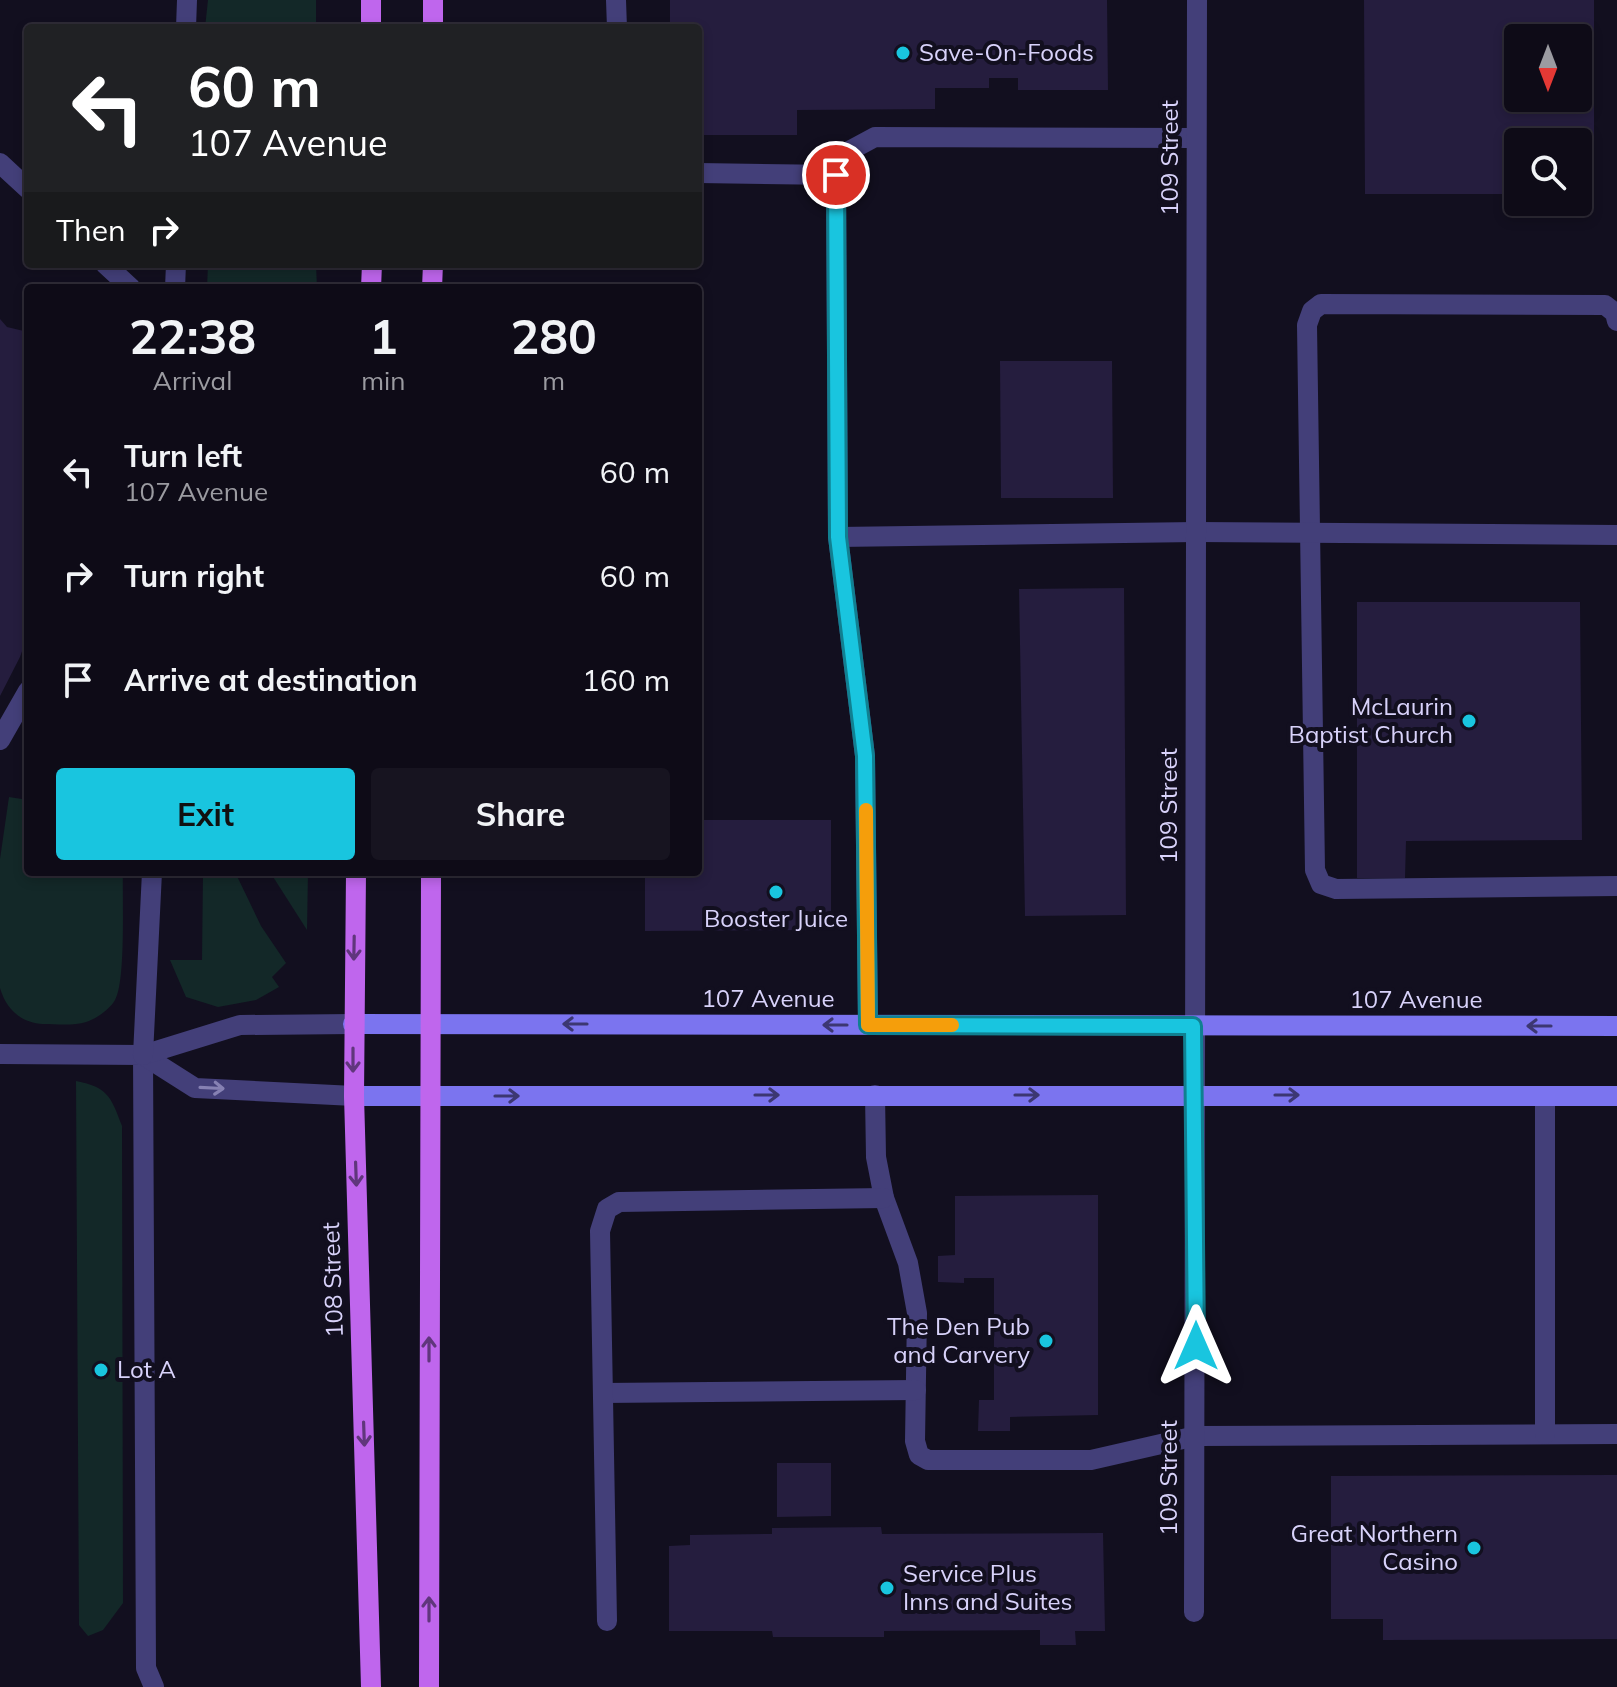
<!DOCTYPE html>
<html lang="en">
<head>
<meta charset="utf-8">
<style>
  body { margin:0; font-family:Mulish,sans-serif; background:#171420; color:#f1f3f6; height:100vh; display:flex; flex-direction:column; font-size:30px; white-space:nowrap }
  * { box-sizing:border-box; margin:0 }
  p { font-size:26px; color:#9b9ba1 }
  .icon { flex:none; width:44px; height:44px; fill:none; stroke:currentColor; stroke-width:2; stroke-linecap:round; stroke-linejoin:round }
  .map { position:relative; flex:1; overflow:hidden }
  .details { position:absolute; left:24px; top:284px; width:678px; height:592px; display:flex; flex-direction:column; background:#0e0b17; border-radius:8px; box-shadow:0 4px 12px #0003,0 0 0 2px #2e2b36 }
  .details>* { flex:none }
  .top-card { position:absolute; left:24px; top:24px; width:678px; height:244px; border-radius:8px; box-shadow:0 4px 12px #0003,0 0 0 2px #2e2b36; background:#202124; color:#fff; overflow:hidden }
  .needle { width:52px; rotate:180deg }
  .tools { position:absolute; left:1504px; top:24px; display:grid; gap:16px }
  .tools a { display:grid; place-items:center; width:88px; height:88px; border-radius:8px; background:#0e0b17; box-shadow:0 4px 12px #0003,0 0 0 2px #2e2b36; font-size:40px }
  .pin { position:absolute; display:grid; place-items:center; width:68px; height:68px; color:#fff; margin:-34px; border:4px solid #fff; border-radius:50%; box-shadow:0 2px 8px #0007 }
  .me { position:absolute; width:88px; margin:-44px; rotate:0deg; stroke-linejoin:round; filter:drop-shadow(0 0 6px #0008) }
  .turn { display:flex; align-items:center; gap:28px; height:168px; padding:0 32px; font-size:36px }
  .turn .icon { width:104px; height:104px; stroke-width:2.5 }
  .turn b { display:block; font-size:56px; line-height:68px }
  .then { display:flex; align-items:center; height:76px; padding:0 32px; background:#0003; gap:16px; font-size:30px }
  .eta { display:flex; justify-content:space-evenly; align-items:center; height:136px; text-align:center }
  .eta b { font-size:48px; font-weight:700; line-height:56px }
  .primary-button { display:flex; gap:16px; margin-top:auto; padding:16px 32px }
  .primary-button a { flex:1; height:92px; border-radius:8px; background:#19c5df; color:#111; font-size:32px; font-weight:700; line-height:92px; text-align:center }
  .primary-button a+a { background:#171420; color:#f1f3f6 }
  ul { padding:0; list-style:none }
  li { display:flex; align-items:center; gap:24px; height:104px; padding:0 32px }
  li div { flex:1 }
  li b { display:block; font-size:30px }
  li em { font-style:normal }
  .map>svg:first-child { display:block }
</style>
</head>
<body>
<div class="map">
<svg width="1617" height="1687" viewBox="0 0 1617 1687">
  <rect width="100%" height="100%" fill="#120f1f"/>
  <g fill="#132828">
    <polygon points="208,0 316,0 316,28 205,28"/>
    <polygon points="208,264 316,264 317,288 207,288"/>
    <path d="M9 797 28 800V872H123C122 898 126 981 115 1000 110 1009 96 1019 86 1022 74 1026 56 1024 43 1024 21 1023 6 1009 0 988V859Z"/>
    <polygon points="203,872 235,872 261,926 286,963 272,977 279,987 256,1000 218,1007 186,997 170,960 202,960"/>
    <polygon points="270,872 308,872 307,930"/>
    <path d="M76 1081C108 1087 111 1097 122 1126L123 1603 103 1630 88 1636 79 1625Z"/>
  </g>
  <g fill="#251d3e" fill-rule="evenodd">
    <polygon points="670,0 1107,0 1108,90 1018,90 1018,78 989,78 989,88 935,88 935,109 797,110 797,135 698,135 698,28 670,28"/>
    <path d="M1364 0H1594V194H1578V142H1518V194H1365ZM1518 38H1578V98H1518Z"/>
    <polygon points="0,319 7,327 28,332 28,634 20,657 0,696"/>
    <polygon points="1000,361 1112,361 1113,498 1001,498"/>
    <polygon points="1124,588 1126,915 1025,916 1019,589"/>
    <polygon points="1357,602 1580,602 1582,840 1406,841 1405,878 1357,878"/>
    <polygon points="698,820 831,820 831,930 645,931 645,872 698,872"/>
    <polygon points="1098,1195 1098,1415 1010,1417 1010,1431 978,1431 979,1400 994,1400 994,1278 964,1278 964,1283 938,1282 938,1256 955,1255 955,1196"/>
    <polygon points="777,1463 831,1463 831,1516 777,1517"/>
    <polygon points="1617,1475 1617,1639 1383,1640 1383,1619 1331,1619 1331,1476"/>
    <polygon points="881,1527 882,1534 1103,1533 1105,1631 1075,1631 1076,1645 1040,1645 1040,1630 884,1631 884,1637 773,1637 772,1631 669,1631 669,1546 690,1545 690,1535 772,1534 772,1528"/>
  </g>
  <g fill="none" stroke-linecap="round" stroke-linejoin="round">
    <g stroke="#433f79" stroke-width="20">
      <polyline points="616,0 617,28"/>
      <polyline points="0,163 28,189"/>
      <polyline points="698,173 836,175"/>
      <polyline points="105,264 131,288"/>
      <polyline points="1617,321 1615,313 1605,305 1321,304 1312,311 1307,325 1315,870 1321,884 1336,889 1617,886"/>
      <polyline points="838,537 836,175 849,151 875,137 1196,138"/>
      <polyline points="0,740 28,691"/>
      <polyline points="868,1025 865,756 838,537 1196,532 1617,535"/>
      <polyline points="0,1054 143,1055 146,1668 154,1687"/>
      <polyline points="875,1095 876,1157 884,1198 908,1263 917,1313 915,1441 919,1455 928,1460 1091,1460 1196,1436 1617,1434"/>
      <polyline points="603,1393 916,1390"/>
      <polyline points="1545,1434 1545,1097"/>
      <polyline points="607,1621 600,1231 607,1209 619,1202 884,1198"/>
    </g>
    <g stroke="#433f79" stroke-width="20">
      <polyline points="186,28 187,0"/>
      <polyline points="175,288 176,264"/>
      <polyline points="143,1055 195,1088 354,1096"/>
      <polyline points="143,1055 240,1025 353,1024"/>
      <polyline points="143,1055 152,872"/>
      <polyline points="1194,1612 1197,0"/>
    </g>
    <g stroke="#7b74ef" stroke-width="20">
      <polyline points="353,1024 1617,1026"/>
      <polyline points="354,1096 1617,1096"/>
    </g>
    <g stroke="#bf66ed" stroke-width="20">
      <polyline points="371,0 371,28"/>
      <polyline points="433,28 433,0"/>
      <polyline points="371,288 372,264"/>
      <polyline points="432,288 433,264"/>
      <polyline points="356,872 354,1096 371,1687"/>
      <polyline points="429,1687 431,872"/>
    </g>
  </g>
  <defs><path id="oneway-shaft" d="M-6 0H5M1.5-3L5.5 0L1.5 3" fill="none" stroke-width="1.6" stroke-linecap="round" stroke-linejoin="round" transform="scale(2)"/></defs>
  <g stroke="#60367c">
    <use href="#oneway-shaft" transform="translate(354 948) rotate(91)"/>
    <use href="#oneway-shaft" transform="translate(353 1060) rotate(90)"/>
    <use href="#oneway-shaft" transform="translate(356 1174) rotate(88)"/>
    <use href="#oneway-shaft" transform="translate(429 1349) rotate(-90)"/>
    <use href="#oneway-shaft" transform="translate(364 1434) rotate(88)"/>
    <use href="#oneway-shaft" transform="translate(429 1609) rotate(-90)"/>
  </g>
  <g stroke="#3c3772">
    <use href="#oneway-shaft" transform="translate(575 1024) rotate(-180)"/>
    <use href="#oneway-shaft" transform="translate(835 1025) rotate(-180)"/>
    <use href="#oneway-shaft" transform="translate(1539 1026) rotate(180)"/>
    <use href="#oneway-shaft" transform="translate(767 1095)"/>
    <use href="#oneway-shaft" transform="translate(1027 1095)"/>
    <use href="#oneway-shaft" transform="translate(1287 1095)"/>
    <use href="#oneway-shaft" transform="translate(507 1096)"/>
  </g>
  <use stroke="#8681b3" href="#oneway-shaft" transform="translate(212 1088) rotate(3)"/>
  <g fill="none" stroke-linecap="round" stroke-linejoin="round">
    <g stroke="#108091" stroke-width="20">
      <polyline id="route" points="836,175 838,537 865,756 868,1025 1193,1026 1196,1346"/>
    </g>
    <use href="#route" stroke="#19c5df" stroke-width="14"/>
    <polyline stroke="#f59e0b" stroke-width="14" points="866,810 868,1025 952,1025"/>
  </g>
  <g fill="#19c5df" stroke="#120f1f" stroke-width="3">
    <circle cx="903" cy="53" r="8"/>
    <circle cx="1469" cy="721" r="8"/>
    <circle cx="776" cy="892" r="8"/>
    <circle cx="1046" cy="1341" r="8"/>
    <circle cx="101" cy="1370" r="8"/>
    <circle cx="1474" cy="1548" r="8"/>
    <circle cx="887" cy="1588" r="8"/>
  </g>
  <g text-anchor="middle" stroke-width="8" stroke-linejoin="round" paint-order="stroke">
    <g font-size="24" fill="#d8d2fa" stroke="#120f1f" text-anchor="start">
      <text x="919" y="61">Save-On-Foods</text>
      <text x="1453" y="715" text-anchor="end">McLaurin<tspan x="1453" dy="28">Baptist Church</tspan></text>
      <text x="776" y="927" text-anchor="middle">Booster Juice</text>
      <text x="1030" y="1335" text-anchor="end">The Den Pub<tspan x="1030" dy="28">and Carvery</tspan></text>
      <text x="117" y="1378">Lot A</text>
      <text x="1458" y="1542" text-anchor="end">Great Northern<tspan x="1458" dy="28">Casino</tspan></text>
      <text x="903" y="1582">Service Plus<tspan x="903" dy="28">Inns and Suites</tspan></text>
    </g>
    <g font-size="24" fill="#d8d2fa" stroke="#120f1f">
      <text transform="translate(1170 158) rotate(-90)" y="8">109 Street</text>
      <text transform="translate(1169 806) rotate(-90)" y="8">109 Street</text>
      <text x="768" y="1007">107 Avenue</text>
      <text x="1416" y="1008">107 Avenue</text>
      <text transform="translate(333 1280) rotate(-92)" y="8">108 Street</text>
      <text transform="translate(1169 1478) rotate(-90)" y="8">109 Street</text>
    </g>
  </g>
</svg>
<div class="tools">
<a><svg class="needle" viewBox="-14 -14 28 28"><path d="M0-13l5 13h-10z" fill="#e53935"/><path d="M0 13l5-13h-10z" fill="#9b9ba1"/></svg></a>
<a><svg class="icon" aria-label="search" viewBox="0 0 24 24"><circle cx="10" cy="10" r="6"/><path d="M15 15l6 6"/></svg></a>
</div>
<div class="pin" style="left:836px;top:175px;background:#d93025"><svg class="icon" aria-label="arrive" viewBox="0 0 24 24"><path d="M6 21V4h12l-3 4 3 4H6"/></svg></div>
<svg class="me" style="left:1196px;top:1346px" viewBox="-20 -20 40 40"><path d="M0-17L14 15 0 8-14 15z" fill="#19c5df" stroke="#fff" stroke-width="4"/></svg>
<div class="top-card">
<div class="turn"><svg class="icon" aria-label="left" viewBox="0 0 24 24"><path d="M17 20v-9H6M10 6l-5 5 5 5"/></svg><div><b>60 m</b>107 Avenue</div></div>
<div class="then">Then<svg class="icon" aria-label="right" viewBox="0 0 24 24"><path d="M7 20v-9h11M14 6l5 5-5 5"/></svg></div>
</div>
<section class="details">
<div class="eta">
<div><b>22:38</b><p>Arrival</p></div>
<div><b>1</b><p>min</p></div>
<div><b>280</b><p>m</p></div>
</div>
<ul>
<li><svg class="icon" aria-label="left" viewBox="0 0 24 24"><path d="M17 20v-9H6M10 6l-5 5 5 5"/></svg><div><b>Turn left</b><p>107 Avenue</p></div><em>60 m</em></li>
<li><svg class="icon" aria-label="right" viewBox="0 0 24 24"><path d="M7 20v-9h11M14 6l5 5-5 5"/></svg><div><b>Turn right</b></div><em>60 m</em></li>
<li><svg class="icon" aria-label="arrive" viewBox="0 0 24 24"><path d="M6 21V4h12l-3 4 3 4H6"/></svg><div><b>Arrive at destination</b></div><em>160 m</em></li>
</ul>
<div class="primary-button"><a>Exit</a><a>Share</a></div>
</section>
</div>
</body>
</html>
